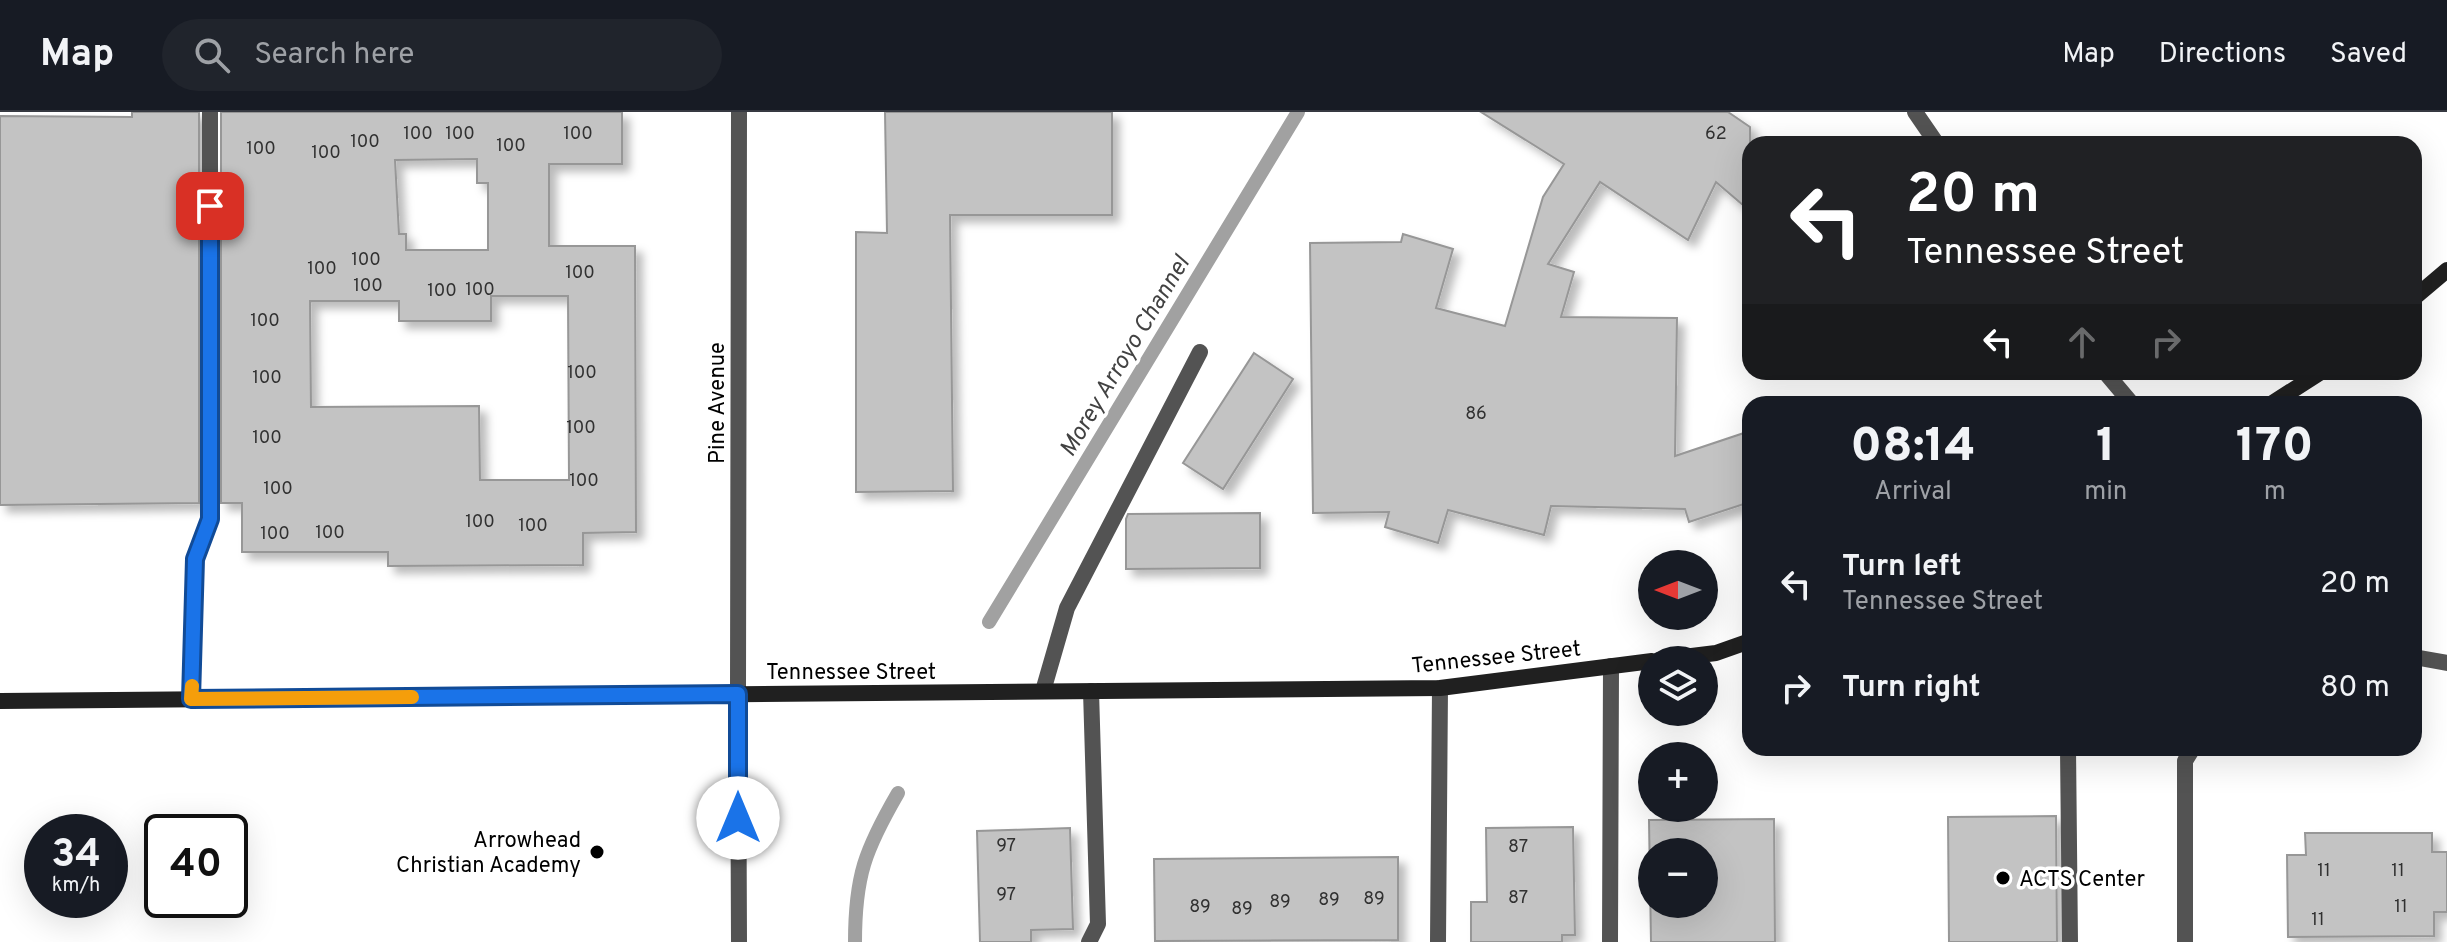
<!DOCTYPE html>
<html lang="en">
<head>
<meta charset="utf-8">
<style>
  body { margin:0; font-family:Overpass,sans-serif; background:#20242c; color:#f1f3f6; height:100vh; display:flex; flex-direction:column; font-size:30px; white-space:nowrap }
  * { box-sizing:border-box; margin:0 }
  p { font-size:26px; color:#9ea1a6 }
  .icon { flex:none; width:44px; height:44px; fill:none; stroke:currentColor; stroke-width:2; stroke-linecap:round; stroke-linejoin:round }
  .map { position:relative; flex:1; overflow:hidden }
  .side { position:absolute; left:1742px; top:284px; width:680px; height:360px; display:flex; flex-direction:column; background:#171b24; border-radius:24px; box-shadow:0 8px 32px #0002 }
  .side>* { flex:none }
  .top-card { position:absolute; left:1742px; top:24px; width:680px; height:244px; border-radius:24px; box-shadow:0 8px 32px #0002; background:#202124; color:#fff; overflow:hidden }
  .needle { width:52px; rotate:270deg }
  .buttons { position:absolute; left:1638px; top:438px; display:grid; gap:16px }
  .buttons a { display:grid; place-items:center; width:80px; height:80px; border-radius:50%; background:#171b24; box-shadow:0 8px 32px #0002; font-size:40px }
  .speed { position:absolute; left:24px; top:702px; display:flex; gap:16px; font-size:40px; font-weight:700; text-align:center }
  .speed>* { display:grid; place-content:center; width:104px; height:104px; border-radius:50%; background:#171b24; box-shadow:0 8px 32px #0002; line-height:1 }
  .speed small { font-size:20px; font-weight:400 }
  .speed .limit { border:4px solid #111; border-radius:12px; background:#fff; color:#111 }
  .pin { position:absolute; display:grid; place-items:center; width:68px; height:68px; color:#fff; margin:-34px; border-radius:16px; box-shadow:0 4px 12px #0006 }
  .me { position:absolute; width:88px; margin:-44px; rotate:0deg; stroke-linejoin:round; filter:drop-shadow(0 0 6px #0008) }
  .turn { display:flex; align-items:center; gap:28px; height:168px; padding:0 32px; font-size:36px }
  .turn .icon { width:104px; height:104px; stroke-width:2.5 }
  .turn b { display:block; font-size:56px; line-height:68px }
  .lanes { display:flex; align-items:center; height:76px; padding:0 32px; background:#0003; justify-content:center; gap:40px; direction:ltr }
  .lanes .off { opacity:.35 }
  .eta { display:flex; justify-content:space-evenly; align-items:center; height:136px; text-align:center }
  .eta b { font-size:48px; font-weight:800; line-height:56px }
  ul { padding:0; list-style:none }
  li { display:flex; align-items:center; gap:24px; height:104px; padding:0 32px }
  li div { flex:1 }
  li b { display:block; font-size:30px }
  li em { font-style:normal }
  header { display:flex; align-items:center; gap:48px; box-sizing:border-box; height:112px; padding:0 40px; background:#171b24; border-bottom:2px solid #363941 }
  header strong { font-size:38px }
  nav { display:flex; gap:44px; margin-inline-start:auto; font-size:28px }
  .search { width:560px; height:72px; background:#20242c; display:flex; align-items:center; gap:20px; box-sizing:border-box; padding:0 28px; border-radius:44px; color:#9ea1a6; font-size:30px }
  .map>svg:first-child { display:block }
</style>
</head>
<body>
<header>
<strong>Map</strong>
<div class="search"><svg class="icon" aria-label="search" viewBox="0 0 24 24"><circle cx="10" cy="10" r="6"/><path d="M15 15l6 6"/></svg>Search here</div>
<nav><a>Map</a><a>Directions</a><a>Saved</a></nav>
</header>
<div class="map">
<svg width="2447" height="830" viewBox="0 0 2447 830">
  <defs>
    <filter id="shadow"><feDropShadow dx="7" dy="7" stdDeviation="4" flood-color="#0004"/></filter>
  </defs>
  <rect width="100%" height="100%" fill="#fff"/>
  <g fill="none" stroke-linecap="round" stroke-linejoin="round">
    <g stroke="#a1a1a1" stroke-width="14">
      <polyline points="989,510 1298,0"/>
      <path d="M855 830C855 764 865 738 898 681"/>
    </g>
  </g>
  <g fill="#c3c3c3" stroke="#979797" stroke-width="2" fill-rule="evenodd" filter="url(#shadow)">
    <polygon points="132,0 199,0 199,391 0,393 0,4 132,5"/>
    <path d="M221 0H622V52H549V134H635L636 420 583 421V453L388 454V440H242V391H221ZM477 47V71H488V138H406V122H399L395 48ZM491 184H568L569 368H480L479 294 311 295 310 189H399V209H491Z"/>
    <polygon points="885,0 1112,0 1112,103 950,103 953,379 856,380 856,120 887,121"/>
    <polygon points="1481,0 1728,0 1750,15 1750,99 1716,70 1688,128 1600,70 1548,152 1574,160 1561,205 1677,206 1675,344 1750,319 1750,390 1689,410 1685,397 1551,394 1544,423 1448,398 1438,431 1385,415 1389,400 1313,401 1310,131 1401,130 1403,122 1453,137 1436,196 1505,214 1543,85 1564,52"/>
    <polygon points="1254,241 1293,267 1223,377 1183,351"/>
    <polygon points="1260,401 1260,456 1126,457 1126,407 1128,402"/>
    <polygon points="2056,704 2057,830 1949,830 1948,705"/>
    <path d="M1774 707 1775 830H1651L1649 708ZM1652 740H1704V792H1652Z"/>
    <polygon points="1573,715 1575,823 1562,823 1562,830 1471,830 1471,790 1487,790 1486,716"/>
    <polygon points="1070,716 1073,817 1031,818 1031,830 980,830 977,719"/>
    <polygon points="2305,721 2432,721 2432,740 2447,740 2447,800 2434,800 2434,824 2288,825 2287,743 2306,743"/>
    <polygon points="1398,745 1398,828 1155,829 1154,747"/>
  </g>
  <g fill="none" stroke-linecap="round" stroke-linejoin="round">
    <g stroke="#535353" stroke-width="16">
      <polyline points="1043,579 1067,496 1200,240"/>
      <polyline points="191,587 195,447 210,407 210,0"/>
      <polyline points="2068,636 2070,830"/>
      <polyline points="1089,830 1098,812 1091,579"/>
      <polyline points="1438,830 1440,576"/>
      <polyline points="1610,830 1611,554"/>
      <polyline points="2185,830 2185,649 2193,636"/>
    </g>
    <g stroke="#535353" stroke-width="16">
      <polyline points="1915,0 1937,32"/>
      <polyline points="2105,260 2132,292"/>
      <polyline points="2414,545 2447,551"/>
      <polyline points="738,582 739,0"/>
    </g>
    <polyline stroke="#535353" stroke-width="16" points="738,582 739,830"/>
    <g stroke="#202020" stroke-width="16">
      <polyline points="2414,186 2447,158"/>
      <polyline points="2271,292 2321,260"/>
      <polyline points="1659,548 1716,541 1750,529"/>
      <polyline points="0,589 1440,576 1652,549"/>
    </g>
  </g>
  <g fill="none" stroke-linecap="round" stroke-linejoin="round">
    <g stroke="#114b97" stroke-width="20">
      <polyline id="route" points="210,94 210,407 195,447 191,587 738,582 738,706"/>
    </g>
    <use href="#route" stroke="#1a73e8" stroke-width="14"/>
    <polyline stroke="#f59e0b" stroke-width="14" points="192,574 191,587 412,585"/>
  </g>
  <g fill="#000" stroke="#fff" stroke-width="3">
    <circle cx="597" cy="740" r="8"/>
    <circle cx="2003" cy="766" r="8"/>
  </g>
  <g text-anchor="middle" stroke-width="7" stroke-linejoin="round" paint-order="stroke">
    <g font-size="18" fill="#313131">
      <text x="418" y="27">100</text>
      <text x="460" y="27">100</text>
      <text x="578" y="27">100</text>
      <text x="1716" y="27">62</text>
      <text x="365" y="35">100</text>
      <text x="511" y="39">100</text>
      <text x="261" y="42">100</text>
      <text x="326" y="46">100</text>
      <text x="366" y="153">100</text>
      <text x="322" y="162">100</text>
      <text x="580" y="166">100</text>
      <text x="368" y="179">100</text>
      <text x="480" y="183">100</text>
      <text x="442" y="184">100</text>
      <text x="265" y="214">100</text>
      <text x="582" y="266">100</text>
      <text x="267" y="271">100</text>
      <text x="1476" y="307">86</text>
      <text x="581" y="321">100</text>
      <text x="267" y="331">100</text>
      <text x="584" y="374">100</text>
      <text x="278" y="382">100</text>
      <text x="480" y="415">100</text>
      <text x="533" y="419">100</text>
      <text x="330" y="426">100</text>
      <text x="275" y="427">100</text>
      <text x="1006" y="739">97</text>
      <text x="1518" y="740">87</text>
      <text x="2324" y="764">11</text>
      <text x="2398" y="764">11</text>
      <text x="1006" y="788">97</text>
      <text x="1518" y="791">87</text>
      <text x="1374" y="792">89</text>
      <text x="1329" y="793">89</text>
      <text x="1280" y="795">89</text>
      <text x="1200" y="800">89</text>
      <text x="2401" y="800">11</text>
      <text x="1242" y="802">89</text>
      <text x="2318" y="813">11</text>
    </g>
    <g font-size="22" fill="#000" stroke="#fff">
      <text transform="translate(716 291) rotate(-90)" y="8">Pine Avenue</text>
      <text transform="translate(1496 544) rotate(-6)" y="8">Tennessee Street</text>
      <text x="851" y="567">Tennessee Street</text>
    </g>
    <g font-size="22" fill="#000" stroke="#fff" text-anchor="end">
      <text x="581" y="735">Arrowhead<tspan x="581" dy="25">Christian Academy</tspan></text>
      <text x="2019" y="774" text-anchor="start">ACTS Center</text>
    </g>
    <g font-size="24" font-style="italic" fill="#424242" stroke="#fff">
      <text transform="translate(1124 244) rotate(-59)" y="8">Morey Arroyo Channel</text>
    </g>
  </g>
</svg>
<div class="buttons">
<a><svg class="needle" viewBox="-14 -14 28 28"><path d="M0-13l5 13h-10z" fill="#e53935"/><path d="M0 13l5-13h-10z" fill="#9ea1a6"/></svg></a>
<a><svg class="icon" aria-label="layers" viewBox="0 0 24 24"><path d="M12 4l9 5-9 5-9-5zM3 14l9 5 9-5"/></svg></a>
<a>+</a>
<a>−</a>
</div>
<div class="speed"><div>34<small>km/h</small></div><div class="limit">40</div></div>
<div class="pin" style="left:210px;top:94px;background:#d93025"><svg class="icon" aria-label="arrive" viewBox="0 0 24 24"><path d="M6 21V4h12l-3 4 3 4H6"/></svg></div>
<svg class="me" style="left:738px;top:706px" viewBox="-20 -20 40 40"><circle r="19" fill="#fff"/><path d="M0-13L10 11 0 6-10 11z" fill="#1a73e8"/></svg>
<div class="top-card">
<div class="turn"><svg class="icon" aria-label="left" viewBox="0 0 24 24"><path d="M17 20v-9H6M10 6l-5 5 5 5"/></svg><div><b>20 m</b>Tennessee Street</div></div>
<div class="lanes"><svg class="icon" aria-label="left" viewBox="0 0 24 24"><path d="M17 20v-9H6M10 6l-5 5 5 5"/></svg><svg class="icon off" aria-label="ahead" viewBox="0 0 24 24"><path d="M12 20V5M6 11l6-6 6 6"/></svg><svg class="icon off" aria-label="right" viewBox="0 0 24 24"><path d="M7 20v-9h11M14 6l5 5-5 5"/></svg></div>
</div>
<section class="side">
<div class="eta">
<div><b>08:14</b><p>Arrival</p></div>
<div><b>1</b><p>min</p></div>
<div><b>170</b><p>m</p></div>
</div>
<ul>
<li><svg class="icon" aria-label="left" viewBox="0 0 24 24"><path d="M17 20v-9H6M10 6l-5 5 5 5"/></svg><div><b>Turn left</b><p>Tennessee Street</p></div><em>20 m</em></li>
<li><svg class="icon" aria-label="right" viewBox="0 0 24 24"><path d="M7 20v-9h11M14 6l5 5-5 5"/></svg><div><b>Turn right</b></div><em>80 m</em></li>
</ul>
</section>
</div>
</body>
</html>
